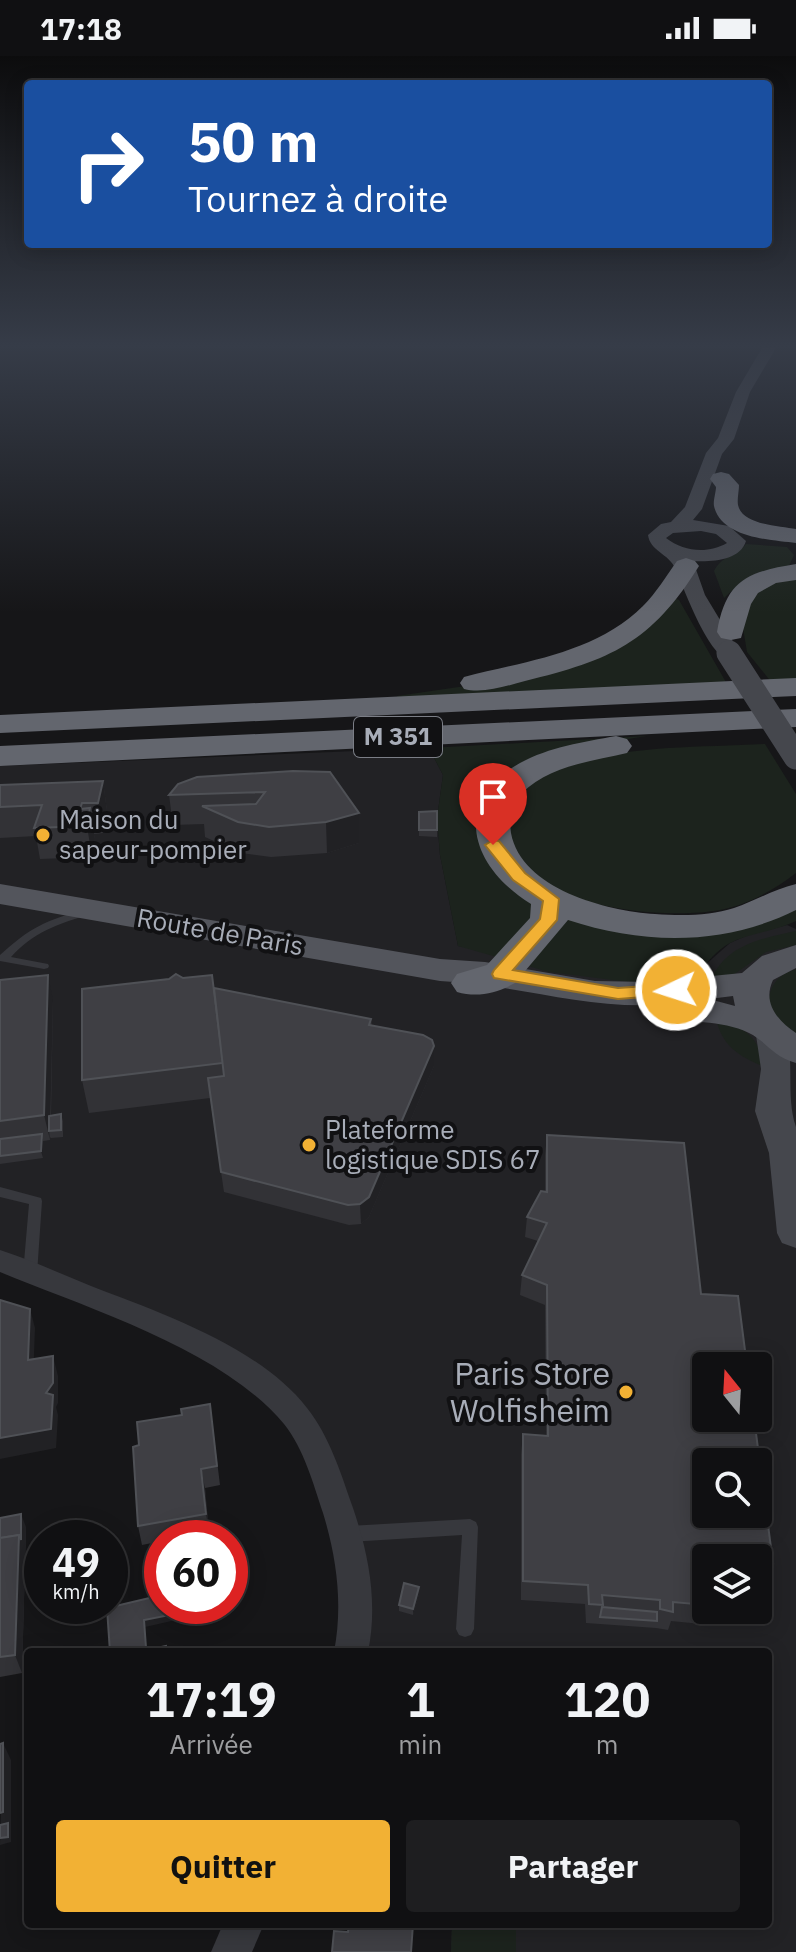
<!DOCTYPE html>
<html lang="fr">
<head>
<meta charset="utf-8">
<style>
  body { margin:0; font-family:"IBM Plex Sans",sans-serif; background:#1e1e20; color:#f1f3f6; height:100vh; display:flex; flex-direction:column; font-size:30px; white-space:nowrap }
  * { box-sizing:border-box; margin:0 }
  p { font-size:26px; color:#9c9d9f }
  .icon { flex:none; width:44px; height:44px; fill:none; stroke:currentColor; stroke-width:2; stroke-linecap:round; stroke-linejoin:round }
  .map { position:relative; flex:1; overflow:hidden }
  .sheet { position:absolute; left:24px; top:1592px; width:748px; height:280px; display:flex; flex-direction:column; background:#101012; border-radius:8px; box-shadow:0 4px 20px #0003,0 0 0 2px #303032 }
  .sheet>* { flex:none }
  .guide { position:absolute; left:24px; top:24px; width:748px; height:168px; border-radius:8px; box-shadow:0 4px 20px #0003,0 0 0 2px #303032; background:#1a4fa0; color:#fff; overflow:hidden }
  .needle { width:52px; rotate:342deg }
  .fabs { position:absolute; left:692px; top:1296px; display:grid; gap:16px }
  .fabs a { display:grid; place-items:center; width:80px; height:80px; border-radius:8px; background:#101012; box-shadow:0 4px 20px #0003,0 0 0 2px #303032; font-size:40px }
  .speed { position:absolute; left:24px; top:1464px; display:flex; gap:16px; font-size:40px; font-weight:700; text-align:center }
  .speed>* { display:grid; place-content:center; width:104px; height:104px; border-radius:50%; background:#101012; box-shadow:0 4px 20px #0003,0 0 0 2px #303032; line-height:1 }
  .speed small { font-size:20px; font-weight:400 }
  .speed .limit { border:12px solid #d22; background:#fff; color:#111 }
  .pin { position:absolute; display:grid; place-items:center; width:68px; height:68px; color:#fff; margin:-82px -34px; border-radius:50% 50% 50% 0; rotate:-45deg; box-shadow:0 0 8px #0007 }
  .pin .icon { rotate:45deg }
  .me { position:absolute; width:88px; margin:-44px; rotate:266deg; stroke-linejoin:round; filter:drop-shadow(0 0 6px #0008) }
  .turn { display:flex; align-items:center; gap:28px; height:168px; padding:0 32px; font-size:36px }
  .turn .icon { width:104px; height:104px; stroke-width:2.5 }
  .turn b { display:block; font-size:56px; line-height:68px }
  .eta { display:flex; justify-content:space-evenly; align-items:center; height:136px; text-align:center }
  .eta b { font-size:48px; font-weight:700; line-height:56px }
  .primary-button { display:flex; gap:16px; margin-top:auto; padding:16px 32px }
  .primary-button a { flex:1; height:92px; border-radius:8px; background:#f2b134; color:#111; font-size:32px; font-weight:700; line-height:92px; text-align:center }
  .primary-button a+a { background:#1e1e20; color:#f1f3f6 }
  .status { display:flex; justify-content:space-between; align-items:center; height:56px; padding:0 40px; background:#101012; direction:ltr }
  .status svg { height:22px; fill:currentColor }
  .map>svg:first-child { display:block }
</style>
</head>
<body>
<div class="status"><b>17:18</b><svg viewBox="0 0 49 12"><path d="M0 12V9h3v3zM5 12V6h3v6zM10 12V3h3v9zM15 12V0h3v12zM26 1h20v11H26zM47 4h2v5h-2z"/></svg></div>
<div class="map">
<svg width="796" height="1896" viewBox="0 0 796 1896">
  <rect width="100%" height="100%" fill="#161618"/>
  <path fill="#222225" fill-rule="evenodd" d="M429 692 443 719 437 762 440 799 458 890 704 910 730 887 748 879 787 869 796 873V1896H451L452 1868H768V1596H351L319 1399 245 1314 0 1198V710ZM706 1310H758V1362H706ZM706 1406H758V1458H706ZM706 1502H758V1554H706Z"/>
  <g fill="#1c231d">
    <path d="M746 488 787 491 794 499 788 512 759 520 736 531 724 542 714 515C723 498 735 502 746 488Z"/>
    <polygon points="796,522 796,626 772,627 747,596 741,560 747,542 765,530"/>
    <polygon points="675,542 679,544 727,628 398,643 397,640 500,625 628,584 657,564"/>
    <path d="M647 680 565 693 525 708 484 792 612 872 796 848V865C755 884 725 873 698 921L629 926 549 916 458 890 440 799 437 762 443 719 429 692Z"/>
    <path d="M765 688 796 738V817C774 834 748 849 720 854 660 865 504 851 508 765 510 738 531 725 554 715 619 688 696 692 765 688Z"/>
    <path d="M796 875V889L766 896 733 919 711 925C724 889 763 882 796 875Z"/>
    <path d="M796 913V980L785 973 768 948C770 929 777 919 796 913Z"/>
    <path d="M716 962C748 974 755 978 767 1012 740 1001 722 991 716 962Z"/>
    <polygon points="452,1868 516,1868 516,1896 451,1896"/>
  </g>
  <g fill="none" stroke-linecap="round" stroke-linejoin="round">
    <g fill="#37383d" fill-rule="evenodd">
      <path d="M85 854 90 857 89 859C59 867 32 877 11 901L48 908 49 910 48 912 44 913 0 905V899C30 872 45 864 85 854Z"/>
      <polygon points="0,1131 41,1142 42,1145 37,1218 35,1222 30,1223 25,1222 23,1218 29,1148 0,1141"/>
      <polygon points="470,1463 476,1466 478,1471 474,1573 471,1579 465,1581 459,1579 456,1573 462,1479 349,1486 343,1483 341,1478 343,1473 349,1470"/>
    </g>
    <g fill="#37383d" fill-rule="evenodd">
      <path d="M0 1194C31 1204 61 1218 91 1230 161 1257 260 1291 307 1352 330 1381 341 1418 353 1452 369 1499 378 1547 368 1596H334C343 1549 337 1503 323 1457 313 1427 304 1393 284 1368 223 1294 87 1252 0 1216Z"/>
      <polygon points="223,1868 264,1868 252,1896 211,1896"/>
    </g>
    <g fill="#45474d" fill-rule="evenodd">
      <path d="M762 292H776L750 336 734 383 722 398 702 453 693 464 729 470 746 485C740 505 711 506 693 505L705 539 740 597 729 604C707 598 684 532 675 512 669 498 650 495 648 479L661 468 671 466 685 451 706 397 718 382 736 336ZM701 475 716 478 727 487C708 498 684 496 666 482L673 477Z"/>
      <path d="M772 968 784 971C796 1002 785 1039 796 1071V1192L782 1187 777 1177 769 1097 755 1055 761 1013 756 979 760 971Z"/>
    </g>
    <path fill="#53555c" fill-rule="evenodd" d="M0 828 440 903 485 906 595 925 651 926 742 917 762 900 796 889V912L773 924C762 947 778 965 796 977V1007C772 1000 767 986 749 977 721 963 687 968 657 960L652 952 654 949C581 952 512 928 440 925L0 848ZM733 940 735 950 709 943Z"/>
    <g fill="#63666e" fill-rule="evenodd">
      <path d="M721 416 729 418 739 429C739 435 737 443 738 449 742 469 780 470 796 473V487C771 484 721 482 714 450 713 445 716 436 716 431L710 423 713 418Z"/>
      <path d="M686 502 695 505 699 510C651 587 611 604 525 625 506 630 483 638 464 633L460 627 464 621C526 605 596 597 643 550 657 536 666 520 677 505Z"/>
      <path d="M796 508V524L776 527 758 537 751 548 741 582 731 584 721 582 717 576C726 524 747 516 796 508Z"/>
      <polygon points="796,622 796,640 0,677 0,659"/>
      <polygon points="796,653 796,671 0,710 0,690"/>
      <path d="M616 680 627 683 632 690 627 697C590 706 550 709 521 738 511 748 509 763 511 777 521 833 607 855 655 858 681 860 710 860 734 852 755 845 774 833 796 828V854C724 890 644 889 568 864L515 927C497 937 478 942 457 936L451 927 457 918 487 909 530 862 531 848C472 812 449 746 520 707 549 691 584 686 616 680Z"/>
    </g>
    <polyline stroke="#45474d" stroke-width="25" points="729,597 796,701"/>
  </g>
  <g fill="#323236">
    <polygon points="197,721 359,757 359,787 327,797 271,801 241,797 205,781 204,768 173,769 169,739"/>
    <polygon points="103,725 107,755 103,777 94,778 95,783 92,801 40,803 36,780 0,782 0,729"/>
    <polygon points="437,755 437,781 419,780 419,756"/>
    <polygon points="183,922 214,932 371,963 372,970 434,1010 369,1161 361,1168 349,1169 224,1136 210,1042 89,1057 82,1024"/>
    <polygon points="0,924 53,944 51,1060 61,1058 63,1065 63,1081 51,1082 50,1081 50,1084 43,1085 43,1102 0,1108"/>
    <polygon points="547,1079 701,1238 773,1507 766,1525 762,1525 758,1537 758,1502 706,1502 706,1554 743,1554 740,1557 725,1560 722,1570 671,1565 668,1574 656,1572 586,1567 585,1548 521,1544 521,1398 523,1378 546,1380 545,1249 520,1239 522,1219 538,1185 525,1181 527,1161 545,1136 545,1099"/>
    <polygon points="210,1348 220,1429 205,1432 209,1477 181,1482 162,1482 162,1485 142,1489 138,1470 182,1359"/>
    <polygon points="0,1462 26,1471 22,1617 0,1621"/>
    <polygon points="419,1531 419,1538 413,1559 399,1555 399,1549"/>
  </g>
  <g fill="#212124">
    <polygon points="103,725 107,755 103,777 98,747"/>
    <polygon points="90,752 95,783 92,801 87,770"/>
    <polygon points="359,757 359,787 327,797 326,766"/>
    <polygon points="48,919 53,944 50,1075 49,1075 50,1084 44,1059"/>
    <polygon points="434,990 434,1010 369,1161 361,1168 360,1148"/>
    <polygon points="42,1078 43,1085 43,1102 41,1095"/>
    <polygon points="30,1253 35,1272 33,1324 28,1304"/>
    <polygon points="53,1300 58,1320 58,1347 56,1351 58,1359 56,1392 0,1403 0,1382 46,1337"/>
    <polygon points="201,1413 205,1432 209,1477 206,1458"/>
    <polygon points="21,1458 26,1471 22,1617 15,1599 19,1479"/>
    <polygon points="765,1518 758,1537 758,1526"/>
    <polygon points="419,1531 419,1538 413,1559 413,1553"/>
    <polygon points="175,1550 176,1564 145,1571 147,1596 126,1596 144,1564"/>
    <polygon points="3,1687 11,1704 11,1786 0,1789"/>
  </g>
  <g fill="#3f3f44" stroke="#4f5156" stroke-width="2" fill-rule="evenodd">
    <polygon points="293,715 330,716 359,757 326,766 269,771 238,766 202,750 256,748 265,736 169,739 178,728 197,721"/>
    <polygon points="103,725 98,747 82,747 80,753 90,752 87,770 34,772 42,749 0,751 0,729"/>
    <polygon points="437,755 437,774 419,774 419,756"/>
    <polygon points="176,918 183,922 212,919 223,1007 82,1024 82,933 169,923"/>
    <polygon points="48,919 44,1059 0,1065 0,924"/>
    <polygon points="214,932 371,963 369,969 423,979 432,984 434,990 369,1141 360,1148 348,1149 221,1116 208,1022 224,1020"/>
    <polygon points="61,1058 61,1074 49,1075 49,1060"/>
    <polygon points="42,1078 41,1095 0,1100 0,1083"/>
    <path d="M547 1079 684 1087 701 1238 738 1240 747 1310H706V1362H754L773 1507 766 1506 765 1518 758 1526V1502H706V1549L673 1546V1556L660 1553V1544L602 1539 603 1549 589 1548 588 1529 523 1525V1378L548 1380 547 1229 522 1219 547 1167 527 1161 541 1135 547 1136ZM706 1406H758V1458H706Z"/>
    <polygon points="0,1244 30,1253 28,1304 53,1300 53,1327 46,1337 53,1339 51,1373 0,1382"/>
    <polygon points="210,1348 217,1410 201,1413 206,1458 138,1470 133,1391 139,1389 137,1366 182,1359 181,1353"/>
    <polygon points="21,1458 21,1484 19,1479 0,1482 0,1462"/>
    <polygon points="19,1479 15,1599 0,1601 0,1482"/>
    <polygon points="404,1527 419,1531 413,1553 399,1549"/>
    <polygon points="162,1539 162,1550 174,1550 175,1558 144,1564 146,1592 126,1596 110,1596 107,1552"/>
    <polygon points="602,1551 657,1556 657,1565 600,1561"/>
    <polygon points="166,1590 167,1596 138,1596"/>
    <polygon points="3,1687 3,1756 0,1757 0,1688"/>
    <polygon points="8,1767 8,1781 0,1782 0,1769"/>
    <polygon points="349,1868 413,1868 411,1896 332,1896 334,1875 348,1876"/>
  </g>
  <linearGradient id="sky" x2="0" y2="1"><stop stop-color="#0c0c0d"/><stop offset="0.52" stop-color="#363c48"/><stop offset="1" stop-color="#363c48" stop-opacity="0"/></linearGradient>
  <rect width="796" height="557" fill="url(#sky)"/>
  <polygon fill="#f2b134" stroke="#9d7322" stroke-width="2" points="493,784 499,785 525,817 559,843 557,864 513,914 618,932 676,928 683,930 685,934 683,938 618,943 494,922 492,918 494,914 540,863 543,845 513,824 485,789"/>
  <g fill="#f2b134" stroke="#111113" stroke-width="3">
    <circle cx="43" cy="779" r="8"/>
    <circle cx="309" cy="1089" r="8"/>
    <circle cx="626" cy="1336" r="8"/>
  </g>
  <g text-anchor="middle" stroke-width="8" stroke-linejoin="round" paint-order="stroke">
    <rect fill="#111113" stroke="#7b7e86" stroke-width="2" x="354" y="661" width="88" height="40" rx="6"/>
    <g font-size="24" font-weight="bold" fill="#a8adb8">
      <text x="398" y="689">M 351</text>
    </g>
    <g font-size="26" fill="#a8adb8" stroke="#111113" text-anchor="start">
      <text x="59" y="773">Maison du<tspan x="59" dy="30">sapeur-pompier</tspan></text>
      <text x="325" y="1083">Plateforme<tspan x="325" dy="30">logistique SDIS 67</tspan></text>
    </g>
    <g font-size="26" fill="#a8adb8" stroke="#111113">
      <text transform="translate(220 876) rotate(10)" y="9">Route de Paris</text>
    </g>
    <g font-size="32" fill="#a8adb8" stroke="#111113" text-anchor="end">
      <text x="610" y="1329">Paris Store<tspan x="610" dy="37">Wolfisheim</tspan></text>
    </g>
  </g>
</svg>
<div class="fabs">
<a><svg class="needle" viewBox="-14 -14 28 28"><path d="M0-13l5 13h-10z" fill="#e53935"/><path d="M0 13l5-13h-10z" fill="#9c9d9f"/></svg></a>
<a><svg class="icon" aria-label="search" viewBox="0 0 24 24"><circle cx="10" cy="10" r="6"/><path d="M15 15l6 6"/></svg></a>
<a><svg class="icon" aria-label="layers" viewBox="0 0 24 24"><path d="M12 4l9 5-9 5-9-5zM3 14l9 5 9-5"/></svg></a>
</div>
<div class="speed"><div>49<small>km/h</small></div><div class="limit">60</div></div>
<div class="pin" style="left:493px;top:789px;background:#d93025"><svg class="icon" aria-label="arrive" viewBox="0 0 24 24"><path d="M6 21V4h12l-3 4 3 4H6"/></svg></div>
<svg class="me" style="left:676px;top:934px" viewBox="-20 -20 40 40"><circle r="17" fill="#f2b134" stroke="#fff" stroke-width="3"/><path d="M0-11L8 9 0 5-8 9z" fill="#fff"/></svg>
<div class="guide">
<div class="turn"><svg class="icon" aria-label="right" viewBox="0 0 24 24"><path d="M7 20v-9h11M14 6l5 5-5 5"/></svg><div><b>50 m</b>Tournez à droite</div></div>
</div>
<section class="sheet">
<div class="eta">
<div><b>17:19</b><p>Arrivée</p></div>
<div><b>1</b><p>min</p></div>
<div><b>120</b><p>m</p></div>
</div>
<div class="primary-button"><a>Quitter</a><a>Partager</a></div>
</section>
</div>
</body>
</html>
